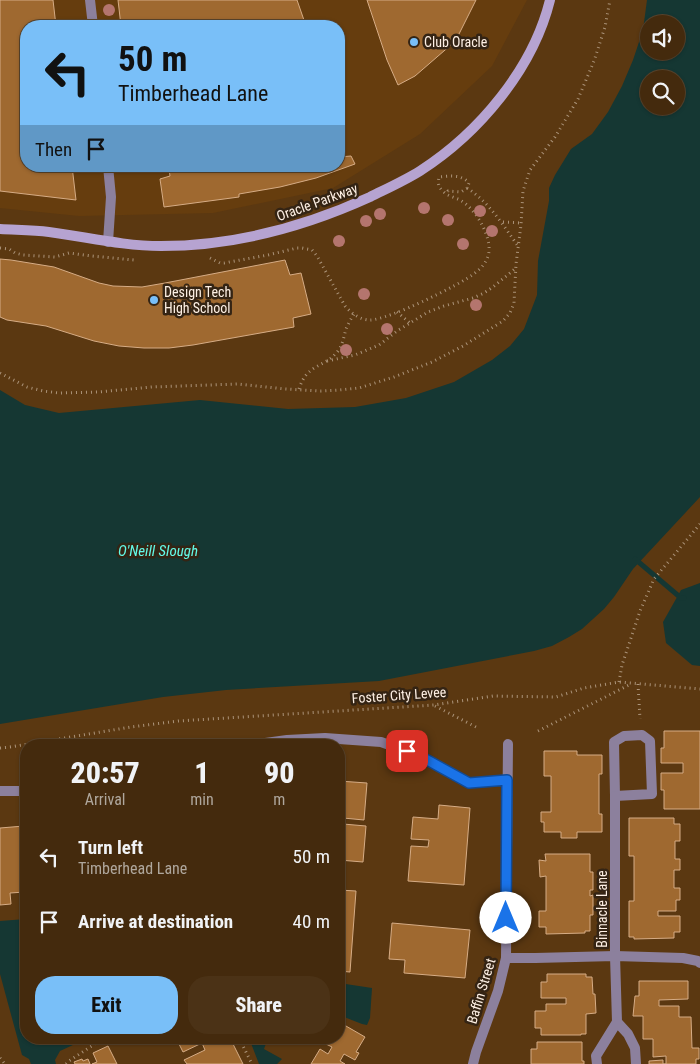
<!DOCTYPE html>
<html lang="en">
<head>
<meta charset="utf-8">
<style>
  body { margin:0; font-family:"Roboto Condensed",sans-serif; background:#4b3216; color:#f1f3f6; height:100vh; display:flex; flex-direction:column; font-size:19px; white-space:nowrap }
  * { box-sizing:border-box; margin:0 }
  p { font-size:16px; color:#afa79d }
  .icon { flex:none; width:28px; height:28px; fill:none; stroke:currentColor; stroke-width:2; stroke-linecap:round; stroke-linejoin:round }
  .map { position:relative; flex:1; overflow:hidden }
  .drawer { position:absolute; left:20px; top:739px; width:325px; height:305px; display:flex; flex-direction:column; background:#442a0d; border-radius:20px; box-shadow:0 1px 4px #0004,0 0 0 1px #5c462e }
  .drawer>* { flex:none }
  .guide { position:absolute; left:20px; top:20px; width:325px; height:152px; border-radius:20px; box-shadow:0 1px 4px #0004,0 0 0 1px #5c462e; background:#79bff8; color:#111; overflow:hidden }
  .buttons { position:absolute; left:640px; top:15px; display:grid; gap:10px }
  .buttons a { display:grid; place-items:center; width:45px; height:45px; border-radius:50%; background:#442a0d; box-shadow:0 1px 4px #0004,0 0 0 1px #5c462e; font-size:25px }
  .pin { position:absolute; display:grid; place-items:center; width:42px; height:42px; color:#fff; margin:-21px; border-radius:10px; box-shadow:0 2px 8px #0006 }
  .me { position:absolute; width:55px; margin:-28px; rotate:0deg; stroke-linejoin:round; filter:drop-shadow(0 0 4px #0008) }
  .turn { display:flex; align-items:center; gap:18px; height:105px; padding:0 15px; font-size:22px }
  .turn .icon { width:65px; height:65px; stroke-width:2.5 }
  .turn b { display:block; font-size:35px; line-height:42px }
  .then { display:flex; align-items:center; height:48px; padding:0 15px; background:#0003; gap:10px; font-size:19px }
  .eta { display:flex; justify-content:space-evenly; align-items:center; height:85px; text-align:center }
  .eta b { font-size:30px; font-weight:800; line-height:35px }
  .button { display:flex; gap:10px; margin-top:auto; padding:10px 15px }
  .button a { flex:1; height:58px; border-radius:20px; background:#79bff8; color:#111; font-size:20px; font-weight:800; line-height:58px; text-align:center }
  .button a+a { background:#4b3216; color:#f1f3f6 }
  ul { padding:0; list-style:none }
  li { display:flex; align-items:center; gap:15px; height:65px; padding:0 15px }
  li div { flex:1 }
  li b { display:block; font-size:19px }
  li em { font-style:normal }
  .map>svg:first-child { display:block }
</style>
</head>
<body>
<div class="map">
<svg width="700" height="1064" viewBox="0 0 700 1064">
  <rect width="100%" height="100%" fill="#5b3811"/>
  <path fill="#663d0e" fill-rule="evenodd" d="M0 0H527L492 66 420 134 333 188 213 213 79 216 0 208ZM26 26H339V166H26Z"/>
  <g fill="#153733" fill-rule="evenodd">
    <path d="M647 0H700V497L633 569 614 597 604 609 582 629 569 637 552 646 534 651 379 681 226 690 163 697 0 724V390L25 405 59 413 200 400 288 409 355 407 406 398 454 382 492 360 510 346 524 329 537 295 538 261 549 201V188L555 175 571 149 592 134 608 112 622 86 633 60 643 30ZM649 24H676V51H649ZM649 79H676V106H649Z"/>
    <polygon points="700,583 700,666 692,665 666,643 663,622 681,590"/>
    <polygon points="26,919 26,1038 88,1038 60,1051 55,1060 56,1064 31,1064 29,1059 22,1055 0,974 0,921"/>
    <polygon points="339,983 372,988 370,1018 367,1025 362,1024 339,1015"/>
    <polygon points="249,1038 268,1038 264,1049 282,1059 277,1064 259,1064"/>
  </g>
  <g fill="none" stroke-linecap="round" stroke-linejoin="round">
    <polyline stroke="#153733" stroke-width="5" points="635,559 681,598 684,598"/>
  </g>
  <g fill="#9f6930" stroke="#d6ac85">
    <polygon points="0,0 53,0 56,26 26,26 26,166 72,166 76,200 0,191"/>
    <polygon points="118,0 297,0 306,26 121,26"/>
    <polygon points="367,0 476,0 458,36 446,41 447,45 452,44 415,76 398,85 387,60"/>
    <polygon points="351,156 355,164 316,178 280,187 239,194 239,197 164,207 160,179 170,176 169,169 144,172 143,166 339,166 339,157"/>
    <polygon points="0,259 11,260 54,267 99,283 113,286 142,287 165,283 285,260 290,275 301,273 311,314 293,318 294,327 193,345 169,348 144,348 119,346 94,341 46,326 7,320 0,317"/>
    <polygon points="664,731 700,731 700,809 664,809 664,790 661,790 661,773 683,773 683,763 661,763 661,748 664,748"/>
    <polygon points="544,751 577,751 577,755 602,755 602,774 599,774 599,814 602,814 602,832 577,832 577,838 561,838 561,832 544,832 544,822 541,822 541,812 551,812 551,776 544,776"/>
    <polygon points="339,781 367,783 364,820 343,818 343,824 366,826 363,862 339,860"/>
    <polygon points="439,805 470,808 464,885 408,881 411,846 428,847 429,840 411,839 413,817 438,819"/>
    <polygon points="629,818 674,818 674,824 680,824 680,841 675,841 675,859 680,859 680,870 674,870 674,888 680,888 680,900 676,900 676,911 658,911 658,916 680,916 680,932 674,932 674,938 634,939 634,937 629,937 629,901 634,901 634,856 629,856"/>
    <polygon points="24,826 26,851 22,851 23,863 25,863 26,869 23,869 25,892 10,893 11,904 0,905 0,828"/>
    <polygon points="545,854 590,854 590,872 593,872 593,890 590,890 590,896 593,895 593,915 590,915 590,931 585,931 585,933 546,934 546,927 539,927 539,911 546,911 546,876 540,877 539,860 546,861"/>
    <polygon points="339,890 356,891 350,972 339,971"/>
    <polygon points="392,923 470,930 465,978 404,973 405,960 389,959"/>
    <polygon points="547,974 586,974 586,977 592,977 593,994 595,994 596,1013 586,1014 586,1034 581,1034 581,1035 541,1035 541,1028 535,1028 535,1011 546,1011 546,1004 566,1004 566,998 541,998 541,982 547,982"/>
    <polygon points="639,981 688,981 688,999 659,1000 659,1006 679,1006 679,1017 691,1017 692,1048 699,1048 699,1059 696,1059 696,1064 649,1064 649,1061 663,1060 663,1064 666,1064 666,1056 653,1057 653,1039 643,1039 643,1016 633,1016 635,996 639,996"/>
    <polygon points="339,1022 365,1037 356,1052 359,1053 355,1060 344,1054 340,1061 345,1064 311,1064 320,1049 328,1054 332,1047 324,1043 327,1038 339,1038"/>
    <polygon points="176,1038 230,1038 243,1064 187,1064 184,1060 205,1050 202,1043 183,1052"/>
    <polygon points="537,1042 582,1042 582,1061 584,1061 584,1064 531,1064 531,1049 537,1049"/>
    <polygon points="108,1046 117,1064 92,1064 97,1062 93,1053"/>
    <polygon points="82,1059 83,1061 88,1059 90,1064 75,1064 74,1062"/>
  </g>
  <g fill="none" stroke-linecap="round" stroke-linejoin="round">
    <g stroke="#ac947a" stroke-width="3" stroke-dasharray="1 4" stroke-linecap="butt">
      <path d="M467 188C489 202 503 225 518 246"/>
      <polyline points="503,222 521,223"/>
      <polyline points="0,248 9,249 15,253 23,255 55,257 69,253 92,256 134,260"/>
      <path d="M210 258 220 263H224L268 255 297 248H302L312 250 317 256 345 306C351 313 360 320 370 320 388 320 460 285 475 273 483 267 490 258 489 247 488 230 474 208 460 200 454 197 447 196 443 191 438 187 438 183 439 177 449 176 461 174 469 183L467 188 461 192 448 191 447 194"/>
      <polyline points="397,312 410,323"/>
      <polyline points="327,361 355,355 379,345 397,331 428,312 444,306 473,298 484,293 493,287 516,268"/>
      <polyline points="0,373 27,387 43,391 59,393 98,392 152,387 238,384 285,389 321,391 339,390 359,388 394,377 432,362 463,346 503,321 510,313 514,303 516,264 521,225 523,191 530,170 555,137 578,99 594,61 605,27 610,0"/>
      <path d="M299 389C307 363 325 368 338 351 343 344 344 336 346 329 348 324 351 319 354 314"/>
      <polyline points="619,682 622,665 640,611 654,579 700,524"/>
      <polyline points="638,684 640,719"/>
      <polyline points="435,706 476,727"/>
      <polyline points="538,731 631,684"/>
      <polyline points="0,748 10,747 131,727 178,721 434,705 493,696 556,697 584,688 619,682 700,689"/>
      <polyline points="134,1038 137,1043"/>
      <polyline points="239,1038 252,1064"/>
      <polyline points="0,1058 5,1064"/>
      <polyline points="66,1064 69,1061 104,1038"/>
    </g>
    <g stroke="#8c809d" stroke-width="10">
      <polyline points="90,0 93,26"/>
      <polyline points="108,166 111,197 108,242"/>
      <polygon points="642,735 650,741 652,794 615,796 614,742 624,736"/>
    </g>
    <g stroke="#8c809d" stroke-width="10">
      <polyline points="250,745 287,740 325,738 381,742 420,756 469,783 507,780"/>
      <polyline points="0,791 26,791"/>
      <polyline points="615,796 615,956 617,1022 628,1034 635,1048 636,1064"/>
      <polyline points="506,958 535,958 615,956 683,958 698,961 700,963"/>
      <polyline points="473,1064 476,1052 498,991 506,958 508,744"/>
      <polyline points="597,1064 596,1056 617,1022"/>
    </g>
    <path stroke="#b6a3d1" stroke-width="10" d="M0 229C16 230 33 230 49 232 87 237 123 246 161 246 234 246 304 227 370 197 386 189 404 181 420 171 479 133 533 69 550 0"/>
  </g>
  <g fill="#b4756e">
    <circle cx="109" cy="10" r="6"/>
    <circle cx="424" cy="208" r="6"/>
    <circle cx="480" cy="211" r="6"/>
    <circle cx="380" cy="214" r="6"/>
    <circle cx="448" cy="220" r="6"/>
    <circle cx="366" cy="221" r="6"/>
    <circle cx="492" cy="231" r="6"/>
    <circle cx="339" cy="241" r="6"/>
    <circle cx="463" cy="244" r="6"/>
    <circle cx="364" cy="294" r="6"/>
    <circle cx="476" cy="305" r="6"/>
    <circle cx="387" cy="329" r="6"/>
    <circle cx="346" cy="350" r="6"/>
  </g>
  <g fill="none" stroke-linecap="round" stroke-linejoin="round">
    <g stroke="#114b97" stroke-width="12">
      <polyline id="route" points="407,751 420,756 469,783 507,780 506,918"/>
    </g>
    <use href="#route" stroke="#1a73e8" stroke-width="9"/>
  </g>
  <g fill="#79bff8" stroke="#342414" stroke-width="2">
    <circle cx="414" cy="42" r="5"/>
    <circle cx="154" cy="300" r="5"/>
  </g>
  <g text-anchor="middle" stroke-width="5" stroke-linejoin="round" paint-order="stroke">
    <g font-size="14" fill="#fef0e4" stroke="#342414" text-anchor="start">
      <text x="424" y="47">Club Oracle</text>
      <text x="164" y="297">Design Tech<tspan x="164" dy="16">High School</tspan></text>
    </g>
    <g font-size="14" fill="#fef0e4" stroke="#342414">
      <text transform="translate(317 202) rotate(-20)" y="5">Oracle Parkway</text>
      <text transform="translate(399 695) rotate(-4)" y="5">Foster City Levee</text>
      <text transform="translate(602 909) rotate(-90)" y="5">Binnacle Lane</text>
      <text transform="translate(481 991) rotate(-73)" y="5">Baffin Street</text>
    </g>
    <g font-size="15" font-style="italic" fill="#63fae8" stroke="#342414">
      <text x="158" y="556">O'Neill Slough</text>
    </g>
  </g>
</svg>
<div class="buttons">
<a><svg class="icon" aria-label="sound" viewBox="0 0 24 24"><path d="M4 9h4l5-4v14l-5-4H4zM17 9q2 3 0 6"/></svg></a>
<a><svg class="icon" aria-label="search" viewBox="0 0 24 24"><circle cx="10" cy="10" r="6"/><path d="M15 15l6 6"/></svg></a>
</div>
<div class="pin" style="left:407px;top:751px;background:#d93025"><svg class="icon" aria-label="arrive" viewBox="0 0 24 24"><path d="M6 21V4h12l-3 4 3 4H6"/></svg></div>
<svg class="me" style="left:506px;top:918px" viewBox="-20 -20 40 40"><circle r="19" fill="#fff"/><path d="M0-13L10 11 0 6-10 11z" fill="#1a73e8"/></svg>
<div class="guide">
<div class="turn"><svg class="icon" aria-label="left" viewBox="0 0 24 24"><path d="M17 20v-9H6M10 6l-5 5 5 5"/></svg><div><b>50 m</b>Timberhead Lane</div></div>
<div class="then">Then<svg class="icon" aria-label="arrive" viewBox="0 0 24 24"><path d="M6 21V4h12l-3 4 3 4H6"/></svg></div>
</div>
<section class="drawer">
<div class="eta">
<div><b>20:57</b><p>Arrival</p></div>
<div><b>1</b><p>min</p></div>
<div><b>90</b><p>m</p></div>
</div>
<ul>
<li><svg class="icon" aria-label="left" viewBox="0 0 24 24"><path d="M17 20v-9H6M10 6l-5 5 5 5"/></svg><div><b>Turn left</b><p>Timberhead Lane</p></div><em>50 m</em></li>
<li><svg class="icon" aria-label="arrive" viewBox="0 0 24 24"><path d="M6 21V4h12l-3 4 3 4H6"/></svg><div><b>Arrive at destination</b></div><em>40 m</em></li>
</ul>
<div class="button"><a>Exit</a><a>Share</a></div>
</section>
</div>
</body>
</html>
